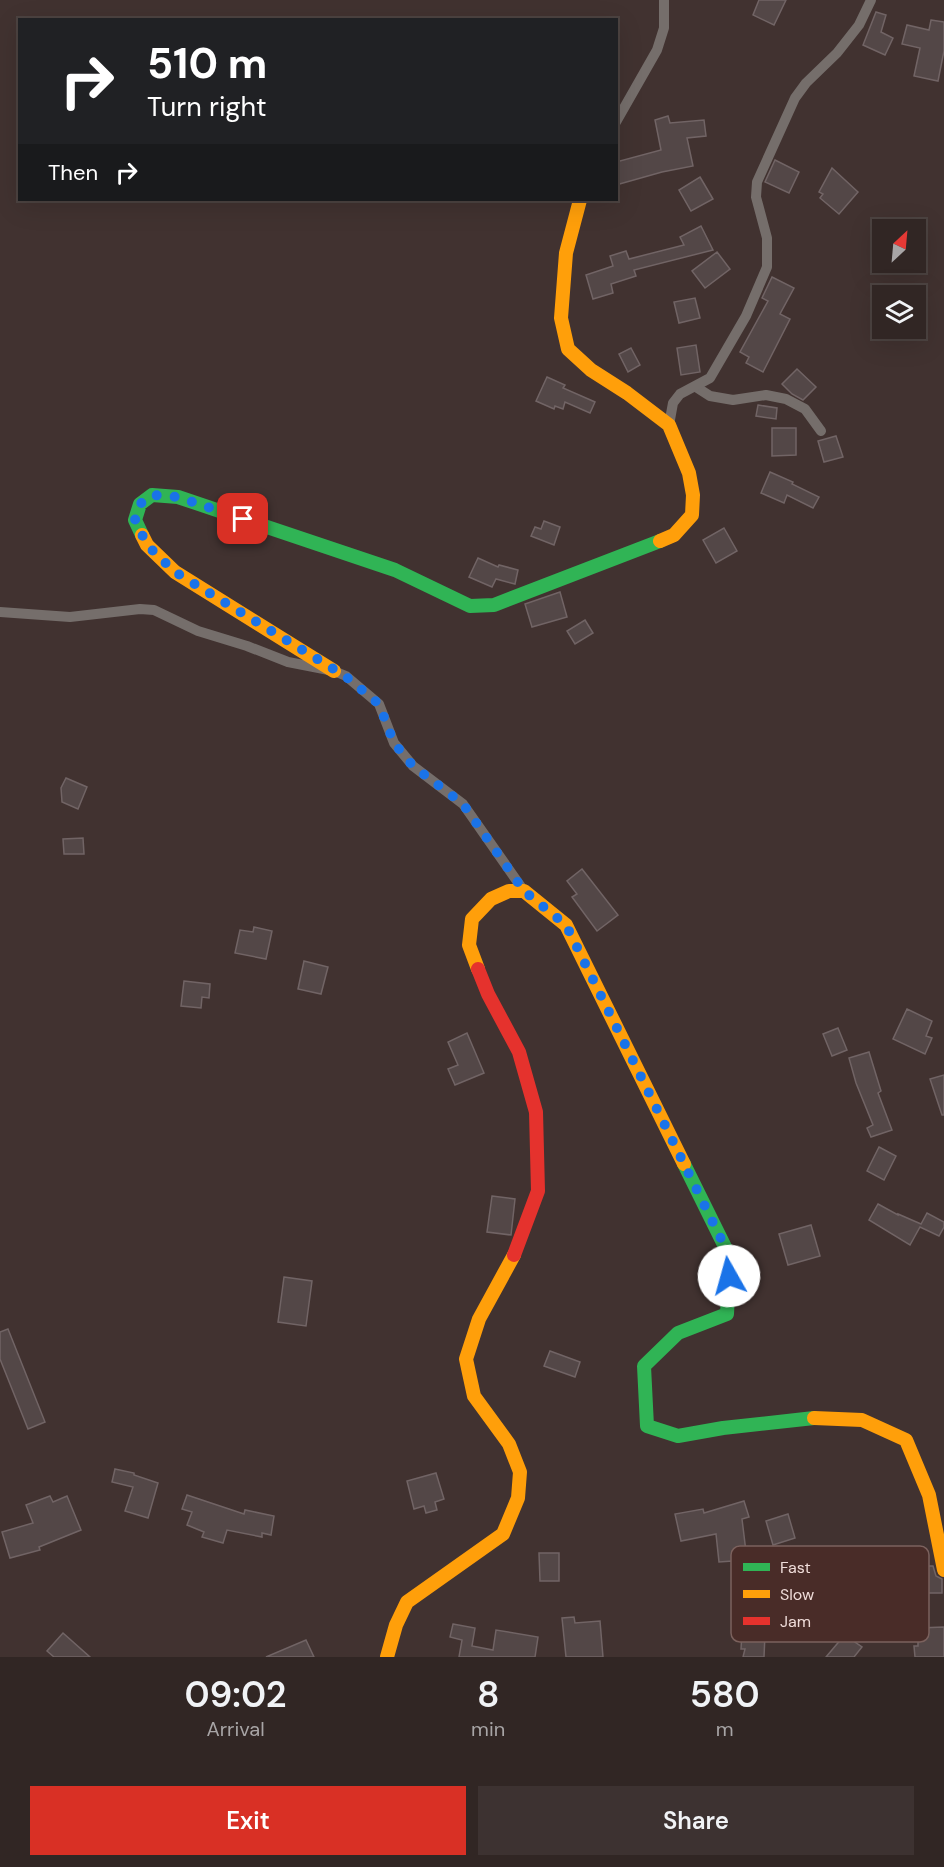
<!DOCTYPE html>
<html lang="en">
<head>
<meta charset="utf-8">
<style>
  body { margin:0; font-family:"DM Sans",sans-serif; background:#3d3231; color:#f1f3f6; height:100vh; display:flex; flex-direction:column; font-size:22px; white-space:nowrap }
  * { box-sizing:border-box; margin:0 }
  p { font-size:20px; color:#a8a5a6 }
  .icon { flex:none; width:33px; height:33px; fill:none; stroke:currentColor; stroke-width:2; stroke-linecap:round; stroke-linejoin:round }
  .map { position:relative; height:1657px; overflow:hidden }
  .details { display:flex; flex-direction:column; background:#312624; flex:1 }
  .details>* { flex:none }
  .guide { position:absolute; left:18px; top:18px; width:600px; height:183px; border-radius:0px; box-shadow:0 6px 24px #0002,0 0 0 2px #4c4341; background:#202124; color:#fff; overflow:hidden }
  .needle { width:39px; rotate:26deg }
  .tools { position:absolute; left:872px; top:219px; display:grid; gap:12px }
  .tools a { display:grid; place-items:center; width:54px; height:54px; border-radius:0px; background:#312624; box-shadow:0 6px 24px #0002,0 0 0 2px #4c4341; font-size:30px }
  .pin { position:absolute; display:grid; place-items:center; width:51px; height:51px; color:#fff; margin:-26px; border-radius:12px; box-shadow:0 3px 9px #0006 }
  .me { position:absolute; width:66px; margin:-33px; rotate:353deg; stroke-linejoin:round; filter:drop-shadow(0 0 4px #0008) }
  .turn { display:flex; align-items:center; gap:21px; height:126px; padding:0 30px; font-size:27px }
  .turn .icon { width:78px; height:78px; stroke-width:2.5 }
  .turn b { display:block; font-size:42px; line-height:51px }
  .then { display:flex; align-items:center; height:57px; padding:0 30px; background:#0003; gap:12px; font-size:22px }
  .eta { display:flex; justify-content:space-evenly; align-items:center; height:102px; text-align:center }
  .eta b { font-size:36px; font-weight:600; line-height:42px }
  .action { display:flex; gap:12px; margin-top:auto; padding:12px 30px }
  .action a { flex:1; height:69px; border-radius:0px; background:#d93025; color:#fff; font-size:24px; font-weight:600; line-height:69px; text-align:center }
  .action a+a { background:#3d3231; color:#f1f3f6 }
  .map>svg:first-child { display:block }
</style>
</head>
<body>
<div class="map">
<svg width="944" height="1657" viewBox="0 0 944 1657">
  <rect width="100%" height="100%" fill="#413230"/>
  <g fill="#534747" stroke="#716465" stroke-width="1.5">
    <polygon points="759,0 786,0 774,25 753,15"/>
    <polygon points="876,12 886,15 881,32 893,38 885,55 863,45"/>
    <polygon points="931,20 944,22 944,51 938,81 914,76 920,48 902,44 907,25 929,30"/>
    <polygon points="668,116 670,123 704,120 706,136 687,138 693,166 662,172 616,185 616,162 661,150 655,120"/>
    <polygon points="775,160 799,172 789,193 765,182"/>
    <polygon points="832,168 858,192 839,214 820,198 823,194 819,192"/>
    <polygon points="700,177 713,199 691,211 679,190"/>
    <polygon points="701,226 713,250 634,270 636,276 611,284 613,293 593,299 586,275 613,266 610,256 626,251 629,259 684,245 680,237"/>
    <polygon points="717,252 730,269 705,288 692,271"/>
    <polygon points="772,277 794,288 780,314 790,319 763,372 746,363 749,357 740,352 768,301 762,298"/>
    <polygon points="695,298 700,318 679,323 674,302"/>
    <polygon points="696,345 700,372 681,375 677,348"/>
    <polygon points="631,348 640,365 628,372 619,354"/>
    <polygon points="797,369 816,387 803,400 792,394 782,384"/>
    <polygon points="547,377 565,385 563,388 595,402 590,413 565,402 563,409 555,406 554,409 536,401"/>
    <polygon points="758,405 777,408 776,419 756,416"/>
    <polygon points="772,428 796,428 796,455 772,456"/>
    <polygon points="836,436 843,457 824,462 818,441"/>
    <polygon points="770,472 793,482 792,484 819,497 813,508 787,495 784,503 761,493"/>
    <polygon points="544,521 560,527 554,545 531,536 535,527 541,529"/>
    <polygon points="724,528 737,551 716,563 703,540"/>
    <polygon points="478,558 498,567 499,565 518,570 515,584 496,579 492,587 469,577"/>
    <polygon points="560,592 567,617 532,627 525,604"/>
    <polygon points="585,620 593,633 575,644 567,631"/>
    <polygon points="66,778 87,787 78,809 62,802 61,788"/>
    <polygon points="83,838 84,854 64,854 63,839"/>
    <polygon points="582,869 618,915 597,931 572,897 577,894 567,881"/>
    <polygon points="254,927 272,931 266,959 235,953 240,930 253,932"/>
    <polygon points="304,961 328,967 321,994 298,989"/>
    <polygon points="184,981 210,984 209,998 202,997 201,1008 181,1006"/>
    <polygon points="907,1009 932,1021 926,1036 932,1038 925,1054 893,1039"/>
    <polygon points="838,1028 847,1050 832,1056 823,1034"/>
    <polygon points="467,1033 484,1073 455,1085 448,1069 458,1065 448,1042"/>
    <polygon points="869,1052 881,1091 878,1093 892,1130 871,1137 867,1128 873,1125 856,1083 849,1058"/>
    <polygon points="944,1075 944,1115 942,1115 930,1079"/>
    <polygon points="879,1147 896,1156 884,1180 867,1171"/>
    <polygon points="492,1196 515,1199 511,1235 487,1232"/>
    <polygon points="878,1204 898,1215 898,1214 921,1224 927,1213 944,1222 944,1227 939,1236 920,1227 910,1245 869,1220"/>
    <polygon points="811,1225 820,1256 788,1265 779,1234"/>
    <polygon points="284,1277 312,1281 306,1326 278,1322"/>
    <polygon points="8,1329 45,1422 28,1429 0,1359 0,1332"/>
    <polygon points="550,1351 580,1362 575,1377 544,1366"/>
    <polygon points="115,1469 134,1473 134,1475 158,1483 148,1518 125,1511 133,1487 112,1482"/>
    <polygon points="436,1473 444,1499 435,1502 437,1510 426,1513 424,1506 414,1509 407,1481"/>
    <polygon points="187,1495 244,1514 245,1510 274,1516 271,1535 262,1533 262,1537 227,1530 223,1543 202,1537 204,1532 187,1525 192,1512 182,1509"/>
    <polygon points="50,1496 53,1502 67,1496 81,1530 39,1547 40,1550 10,1558 2,1532 33,1523 26,1505"/>
    <polygon points="744,1501 749,1517 742,1519 747,1560 719,1562 716,1534 681,1541 675,1514 703,1509 704,1513"/>
    <polygon points="788,1514 795,1538 773,1545 766,1521"/>
    <polygon points="539,1553 559,1553 559,1581 540,1581"/>
    <polygon points="921,1566 933,1566 936,1576 942,1579 942,1593 921,1593"/>
    <polygon points="859,1610 873,1621 855,1642 862,1647 854,1657 826,1657 853,1625 849,1622"/>
    <polygon points="574,1617 575,1623 600,1621 603,1657 566,1657 562,1618"/>
    <polygon points="453,1624 475,1628 472,1646 493,1650 496,1630 538,1637 535,1657 459,1657 462,1640 450,1637"/>
    <polygon points="944,1627 944,1657 915,1657 914,1646 918,1646 918,1628"/>
    <polygon points="742,1632 765,1634 764,1657 743,1657 745,1649 741,1649"/>
    <polygon points="63,1633 90,1657 54,1657 47,1651"/>
    <polygon points="306,1640 314,1657 266,1657"/>
  </g>
  <g fill="none" stroke-linecap="round" stroke-linejoin="round">
    <g stroke="#756e6b" stroke-width="10">
      <polyline points="616,122 657,50 664,28 664,0"/>
      <polyline points="696,387 710,396 733,400 766,395 786,399 805,409 821,431"/>
      <polyline points="669,425 673,403 680,394 710,378 746,316 767,267 767,238 756,197 757,182 795,98 806,83 837,53 859,25 871,0"/>
      <polyline points="0,612 70,617 140,609 154,610 198,631 247,646 288,662 334,671 346,676 379,704 394,743 413,766 463,804 524,891"/>
    </g>
    <g stroke="#30b455" stroke-width="14">
      <polyline points="142,535 135,520 140,504 152,495 178,497 395,570 470,606 494,605 660,541"/>
      <polyline points="684,1164 730,1257 727,1314 678,1333 644,1366 647,1426 678,1436 723,1428 814,1418"/>
    </g>
    <g stroke="#ff9f0a" stroke-width="14">
      <polyline points="580,200 566,253 561,318 568,349 591,370 627,393 669,425 689,473 693,495 692,515 674,535 660,541"/>
      <polyline points="142,535 147,545 175,572 334,671"/>
      <polyline points="478,969 469,945 472,919 491,899 509,891 524,891 566,925 684,1164"/>
      <polyline points="814,1418 862,1420 906,1440 929,1495 944,1570"/>
      <polyline points="387,1657 396,1625 407,1602 503,1534 518,1498 520,1472 509,1444 474,1396 466,1359 479,1319 514,1255"/>
    </g>
    <polyline stroke="#e5322d" stroke-width="14" points="478,969 488,994 519,1052 536,1112 538,1191 514,1255"/>
  </g>
  <g fill="none" stroke-linecap="round" stroke-linejoin="round">
    <polyline stroke="#1a73e8" stroke-width="10" stroke-dasharray="0 18" points="243,519 178,497 152,495 140,504 135,520 147,545 175,572 345,676 379,704 394,743 413,766 463,804 524,891 566,925 730,1257 729,1276"/>
  </g>
  <rect x="731" y="1546" width="198" height="96" rx="9" fill="#492c28" stroke="#7b615d" stroke-width="1.5"/>
  <rect x="743" y="1563" width="27" height="8" fill="#30b455"/>
  <rect x="743" y="1590" width="27" height="8" fill="#ff9f0a"/>
  <rect x="743" y="1617" width="27" height="8" fill="#e5322d"/>
  <g font-size="16" fill="#efdcd9">
    <text x="780" y="1573">Fast</text>
    <text x="780" y="1600">Slow</text>
    <text x="780" y="1627">Jam</text>
  </g>
</svg>
<div class="tools">
<a><svg class="needle" viewBox="-14 -14 28 28"><path d="M0-13l5 13h-10z" fill="#e53935"/><path d="M0 13l5-13h-10z" fill="#a8a5a6"/></svg></a>
<a><svg class="icon" aria-label="layers" viewBox="0 0 24 24"><path d="M12 4l9 5-9 5-9-5zM3 14l9 5 9-5"/></svg></a>
</div>
<div class="pin" style="left:243px;top:519px;background:#d93025"><svg class="icon" aria-label="arrive" viewBox="0 0 24 24"><path d="M6 21V4h12l-3 4 3 4H6"/></svg></div>
<svg class="me" style="left:729px;top:1276px" viewBox="-20 -20 40 40"><circle r="19" fill="#fff"/><path d="M0-13L10 11 0 6-10 11z" fill="#1a73e8"/></svg>
<div class="guide">
<div class="turn"><svg class="icon" aria-label="right" viewBox="0 0 24 24"><path d="M7 20v-9h11M14 6l5 5-5 5"/></svg><div><b>510 m</b>Turn right</div></div>
<div class="then">Then<svg class="icon" aria-label="right" viewBox="0 0 24 24"><path d="M7 20v-9h11M14 6l5 5-5 5"/></svg></div>
</div>
</div>
<section class="details">
<div class="eta">
<div><b>09:02</b><p>Arrival</p></div>
<div><b>8</b><p>min</p></div>
<div><b>580</b><p>m</p></div>
</div>
<div class="action"><a>Exit</a><a>Share</a></div>
</section>
</body>
</html>
